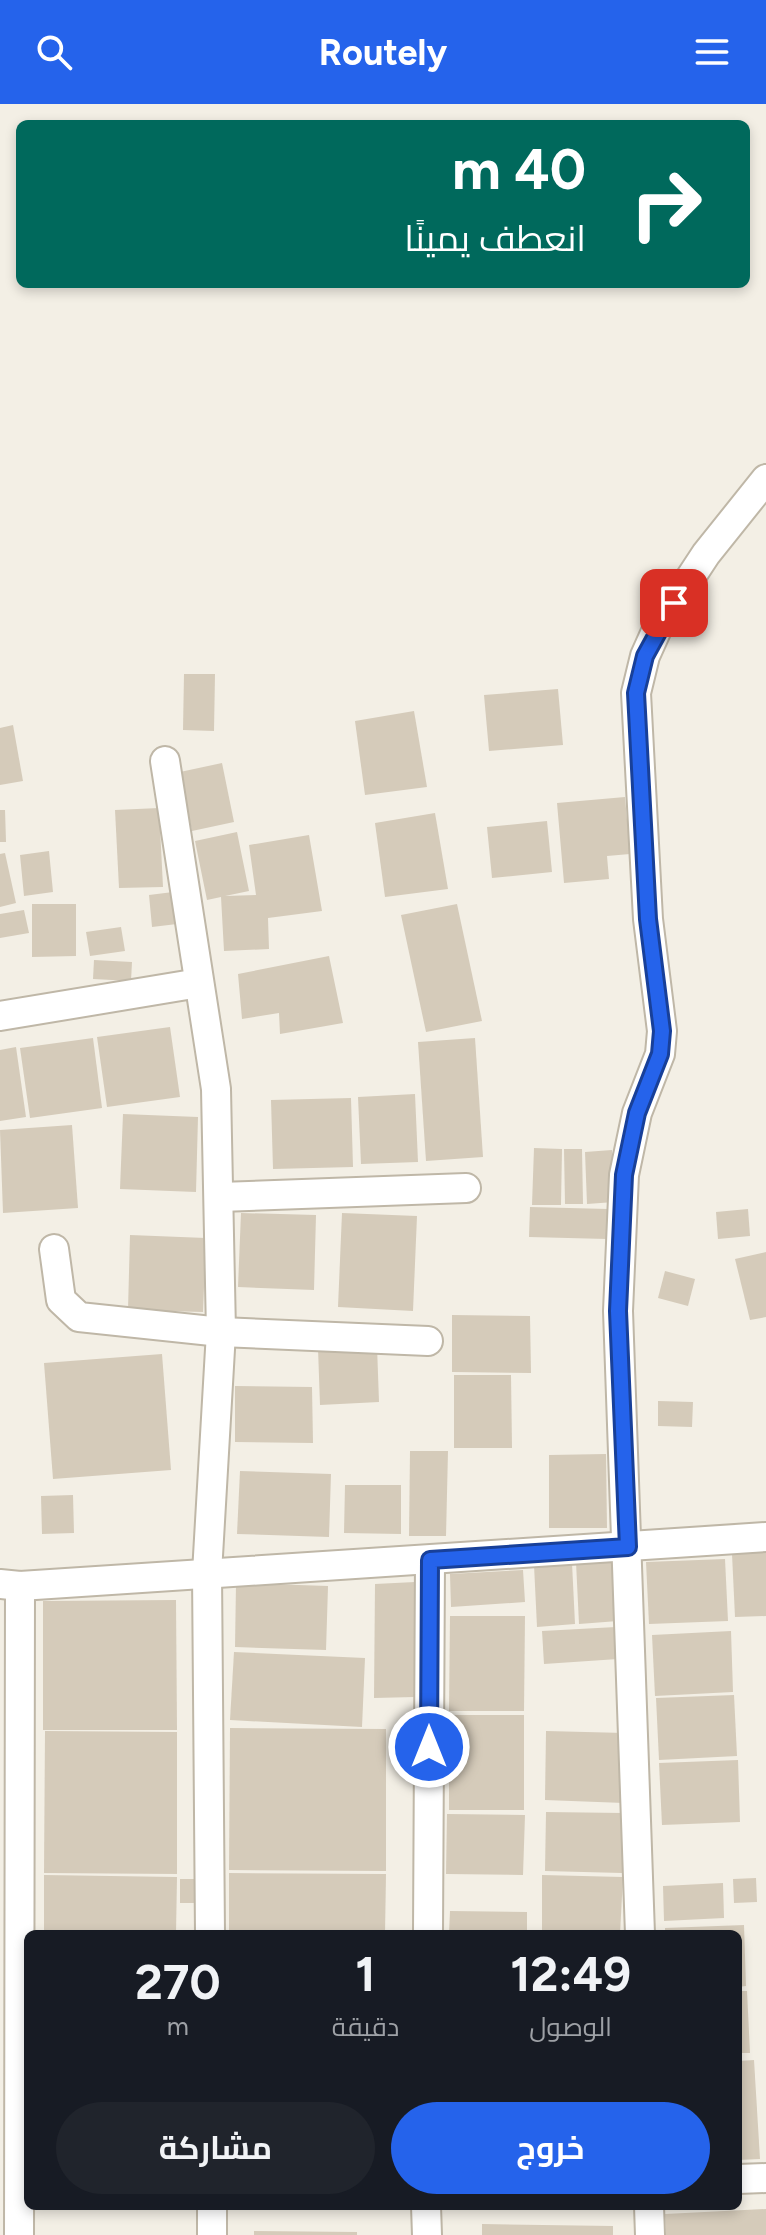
<!DOCTYPE html>
<html lang="ar">
<head>
<meta charset="utf-8">
<style>
  body { margin:0; font-family:Figtree,Cairo,sans-serif; background:#20242c; color:#f1f3f6; direction:rtl; height:100vh; display:flex; flex-direction:column; font-size:30px; white-space:nowrap }
  * { box-sizing:border-box; margin:0 }
  p { font-size:26px; color:#9ea1a6 }
  .icon { flex:none; width:44px; height:44px; fill:none; stroke:currentColor; stroke-width:2; stroke-linecap:round; stroke-linejoin:round }
  .map { position:relative; flex:1; overflow:hidden; direction:ltr }
  .side { position:absolute; left:24px; top:1826px; width:718px; height:280px; display:flex; flex-direction:column; background:#171b24; border-radius:12px; box-shadow:0 4px 12px #0003; direction:rtl }
  .side>* { flex:none }
  .hud { position:absolute; left:16px; top:16px; width:734px; height:168px; border-radius:12px; box-shadow:0 4px 12px #0003; direction:rtl; background:#00695c; color:#fff; overflow:hidden }
  .pin { position:absolute; display:grid; place-items:center; width:68px; height:68px; color:#fff; margin:-34px; border-radius:16px; box-shadow:0 4px 12px #0006 }
  .me { position:absolute; width:88px; margin:-44px; rotate:0deg; stroke-linejoin:round; filter:drop-shadow(0 0 6px #0008) }
  .turn { display:flex; align-items:center; gap:28px; height:168px; padding:0 32px; font-size:36px }
  .turn .icon { width:104px; height:104px; stroke-width:2.5 }
  .turn b { display:block; font-size:56px; line-height:68px }
  .eta { display:flex; justify-content:space-evenly; align-items:center; height:136px; text-align:center }
  .eta b { font-size:48px; font-weight:700; line-height:56px }
  .action { display:flex; gap:16px; margin-top:auto; padding:16px 32px }
  .action a { flex:1; height:92px; border-radius:48px; background:#2563eb; color:#fff; font-size:32px; font-weight:700; line-height:92px; text-align:center }
  .action a+a { background:#20242c; color:#f1f3f6 }
  header { display:flex; justify-content:space-between; align-items:center; height:104px; padding:0 32px; background:#2563eb; color:#fff; font-size:36px; font-weight:700 }
  .map>svg:first-child { display:block }
</style>
</head>
<body>
<header><svg class="icon" aria-label="menu" viewBox="0 0 24 24"><path d="M4 6h16M4 12h16M4 18h16"/></svg>Routely<svg class="icon" aria-label="search" viewBox="0 0 24 24"><circle cx="10" cy="10" r="6"/><path d="M15 15l6 6"/></svg></header>
<div class="map">
<svg width="766" height="2131" viewBox="0 0 766 2131">
  <rect width="100%" height="100%" fill="#f3efe5"/>
  <g fill="#d5cbba">
    <polygon points="184,570 215,570 214,627 183,626"/>
    <polygon points="558,585 563,641 489,647 484,591"/>
    <polygon points="414,607 427,683 365,691 355,617"/>
    <polygon points="13,621 23,677 0,681 0,624"/>
    <polygon points="222,659 234,718 192,727 180,668"/>
    <polygon points="625,693 630,750 607,752 609,775 564,779 557,699"/>
    <polygon points="159,704 163,783 119,784 115,706"/>
    <polygon points="0,706 5,706 6,738 0,738"/>
    <polygon points="435,709 448,785 385,793 375,719"/>
    <polygon points="547,717 552,768 492,774 487,723"/>
    <polygon points="237,728 249,787 225,792 256,791 249,741 309,731 322,807 268,814 269,845 224,847 221,793 207,796 195,737"/>
    <polygon points="49,747 53,788 24,792 20,751"/>
    <polygon points="5,749 16,799 0,803 0,750"/>
    <polygon points="173,788 177,820 152,823 149,791"/>
    <polygon points="32,800 76,800 76,852 32,853"/>
    <polygon points="457,800 482,917 426,928 401,811"/>
    <polygon points="24,806 29,829 0,834 0,810"/>
    <polygon points="121,823 125,847 90,852 86,828"/>
    <polygon points="329,852 343,919 280,930 279,909 242,915 238,870"/>
    <polygon points="94,856 132,858 131,877 93,875"/>
    <polygon points="170,923 180,993 107,1003 97,933"/>
    <polygon points="93,934 102,1004 30,1014 20,944"/>
    <polygon points="475,934 483,1053 426,1057 418,938"/>
    <polygon points="16,943 26,1013 0,1017 0,946"/>
    <polygon points="415,990 418,1058 361,1060 358,993"/>
    <polygon points="351,994 353,1063 273,1065 271,996"/>
    <polygon points="123,1010 198,1013 196,1088 120,1085"/>
    <polygon points="72,1021 78,1104 3,1109 0,1026"/>
    <polygon points="534,1044 562,1045 561,1101 532,1101"/>
    <polygon points="564,1045 582,1045 583,1100 565,1100"/>
    <polygon points="612,1046 614,1098 587,1100 585,1048"/>
    <polygon points="530,1103 608,1105 607,1135 529,1133"/>
    <polygon points="748,1105 750,1132 718,1135 716,1108"/>
    <polygon points="241,1109 316,1111 314,1186 238,1183"/>
    <polygon points="342,1109 417,1112 413,1207 338,1203"/>
    <polygon points="130,1131 206,1134 203,1208 128,1206"/>
    <polygon points="766,1148 766,1213 750,1216 735,1155"/>
    <polygon points="665,1167 695,1175 688,1202 658,1194"/>
    <polygon points="452,1211 530,1212 531,1269 452,1268"/>
    <polygon points="377,1242 379,1298 320,1301 318,1244"/>
    <polygon points="162,1250 171,1366 53,1375 44,1259"/>
    <polygon points="454,1271 511,1271 512,1344 454,1344"/>
    <polygon points="235,1282 312,1283 313,1339 235,1338"/>
    <polygon points="658,1297 693,1298 692,1323 658,1322"/>
    <polygon points="410,1347 448,1347 446,1432 409,1432"/>
    <polygon points="606,1350 607,1424 549,1424 549,1351"/>
    <polygon points="240,1367 331,1370 329,1433 237,1430"/>
    <polygon points="345,1381 401,1381 401,1430 344,1429"/>
    <polygon points="73,1391 74,1429 42,1430 41,1392"/>
    <polygon points="766,1448 766,1512 735,1513 732,1450"/>
    <polygon points="725,1455 728,1517 649,1520 646,1458"/>
    <polygon points="614,1456 618,1517 579,1520 576,1458"/>
    <polygon points="572,1459 575,1520 537,1523 534,1461"/>
    <polygon points="523,1466 525,1498 451,1503 450,1470"/>
    <polygon points="415,1478 415,1593 374,1594 375,1480"/>
    <polygon points="236,1479 328,1482 326,1546 235,1543"/>
    <polygon points="176,1496 177,1626 43,1626 43,1497"/>
    <polygon points="450,1512 525,1512 524,1607 449,1607"/>
    <polygon points="616,1523 618,1555 544,1560 542,1527"/>
    <polygon points="731,1527 733,1588 655,1592 652,1531"/>
    <polygon points="234,1548 365,1554 362,1623 230,1616"/>
    <polygon points="734,1591 737,1652 659,1656 656,1594"/>
    <rect x="449" y="1611" width="75" height="95"/>
    <polygon points="230,1624 386,1625 386,1767 229,1766"/>
    <polygon points="45,1627 177,1628 177,1770 44,1769"/>
    <polygon points="546,1627 625,1629 624,1699 545,1696"/>
    <polygon points="738,1656 740,1718 662,1721 659,1659"/>
    <polygon points="546,1708 623,1709 622,1769 545,1767"/>
    <polygon points="447,1710 525,1711 523,1771 446,1770"/>
    <polygon points="229,1769 386,1770 385,1830 229,1830"/>
    <polygon points="44,1771 177,1773 176,1830 44,1830"/>
    <polygon points="542,1771 623,1773 620,1830 542,1829"/>
    <polygon points="756,1774 757,1798 734,1799 733,1775"/>
    <polygon points="180,1775 202,1775 201,1799 180,1799"/>
    <polygon points="723,1779 724,1814 664,1817 663,1782"/>
    <polygon points="450,1807 527,1808 527,1830 449,1830"/>
    <polygon points="744,1821 746,1882 738,1883 738,1830 665,1830 665,1824"/>
    <polygon points="738,1887 747,1887 750,1949 738,1949"/>
    <polygon points="754,1956 760,2055 738,2056 738,1957"/>
    <polygon points="766,2105 766,2131 666,2131 665,2110"/>
    <polygon points="482,2120 613,2122 613,2131 482,2131"/>
    <polygon points="254,2127 357,2128 357,2131 254,2131"/>
  </g>
  <g fill="none" stroke-linecap="round" stroke-linejoin="round">
    <g stroke="#bfb7a7" stroke-width="32">
      <g id="minor">
        <polyline points="165,657 216,985 221,1228 207,1469 210,1830"/>
        <polyline points="0,912 199,879"/>
        <polyline points="220,1093 466,1084"/>
        <polyline points="54,1145 61,1196 79,1213 221,1228 428,1237"/>
        <polyline points="0,1480 20,1482 766,1433"/>
        <polyline points="428,1830 430,1456"/>
        <polyline points="640,1830 618,1207 624,1071 637,1009 660,950 662,927 648,815 636,589 645,552 658,523 706,450 766,375"/>
        <polyline points="738,2075 766,2074"/>
        <polyline points="212,2102 212,2131"/>
        <polyline points="426,2102 427,2131"/>
        <polyline points="649,2102 650,2131"/>
        <polyline points="19,2131 20,1482"/>
      </g>
    </g>
    <use href="#minor" stroke="#fff" stroke-width="28"/>
  </g>
  <g fill="none" stroke-linecap="round" stroke-linejoin="round">
    <g stroke="#184099" stroke-width="20">
      <polyline id="route" points="429,1643 430,1456 628,1443 618,1207 624,1071 637,1009 660,950 662,927 648,815 636,589 645,552 674,499"/>
    </g>
    <use href="#route" stroke="#2563eb" stroke-width="14"/>
  </g>
</svg>
<div class="pin" style="left:674px;top:499px;background:#d93025"><svg class="icon" aria-label="arrive" viewBox="0 0 24 24"><path d="M6 21V4h12l-3 4 3 4H6"/></svg></div>
<svg class="me" style="left:429px;top:1643px" viewBox="-20 -20 40 40"><circle r="17" fill="#2563eb" stroke="#fff" stroke-width="3"/><path d="M0-11L8 9 0 5-8 9z" fill="#fff"/></svg>
<div class="hud">
<div class="turn"><svg class="icon" aria-label="right" viewBox="0 0 24 24"><path d="M7 20v-9h11M14 6l5 5-5 5"/></svg><div><b>40 m</b>انعطف يمينًا</div></div>
</div>
<section class="side">
<div class="eta">
<div><b>12:49</b><p>الوصول</p></div>
<div><b>1</b><p>دقيقة</p></div>
<div><b>270</b><p>m</p></div>
</div>
<div class="action"><a>خروج</a><a>مشاركة</a></div>
</section>
</div>
</body>
</html>
